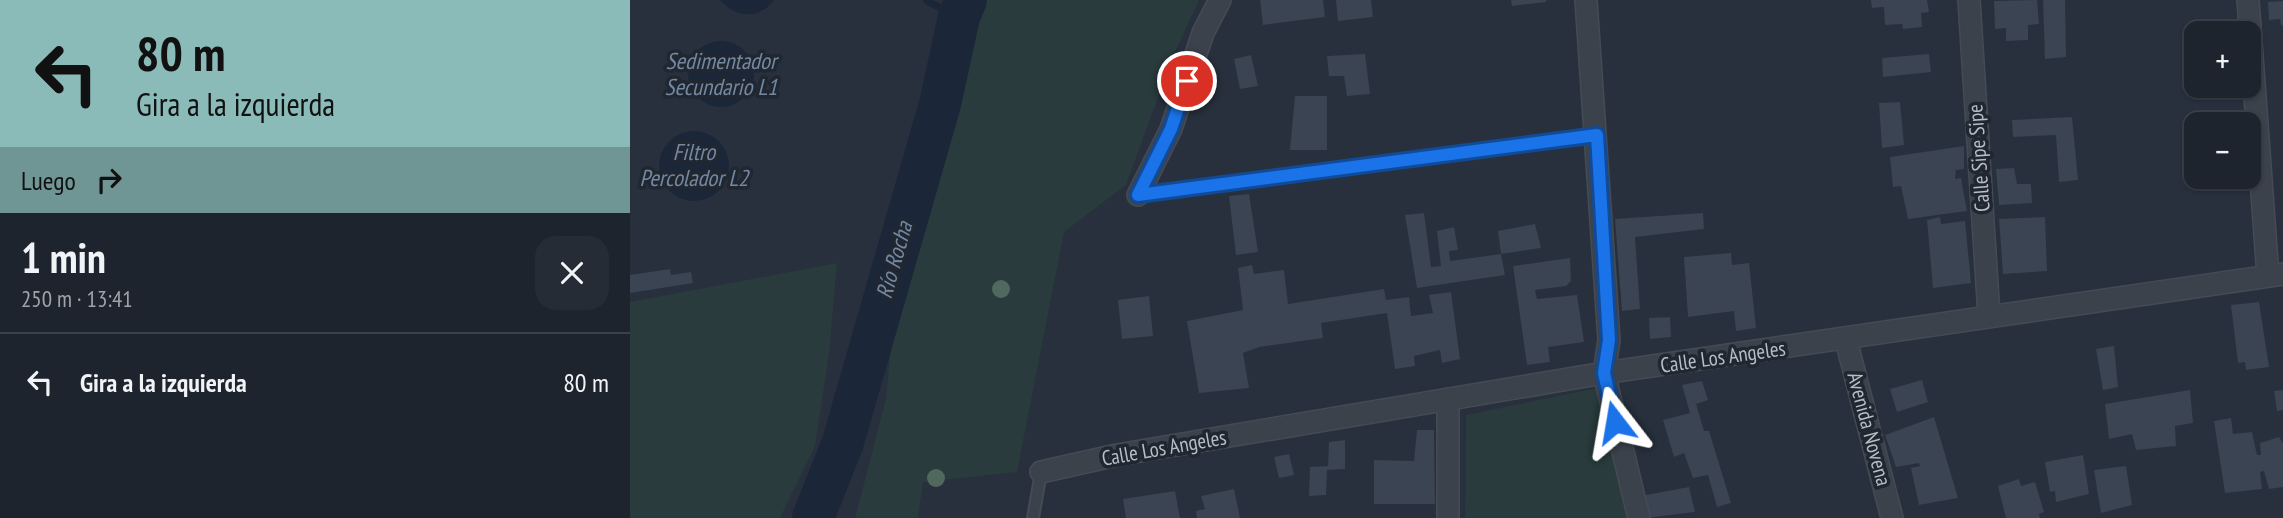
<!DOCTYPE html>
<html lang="es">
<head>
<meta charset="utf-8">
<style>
  body { margin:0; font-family:"PT Sans Narrow",sans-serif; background:#252c35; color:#f1f3f6; height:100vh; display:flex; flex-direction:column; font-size:26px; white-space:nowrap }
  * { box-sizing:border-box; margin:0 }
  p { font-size:23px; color:#a0a4aa }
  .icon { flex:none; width:38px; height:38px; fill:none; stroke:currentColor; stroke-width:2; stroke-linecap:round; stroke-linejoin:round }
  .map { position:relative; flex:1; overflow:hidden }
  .drawer { display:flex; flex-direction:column; background:#1d242d; width:630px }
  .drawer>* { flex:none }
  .top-card { background:#8bbbb9; color:#111; overflow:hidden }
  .tools { position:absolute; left:1554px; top:21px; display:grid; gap:14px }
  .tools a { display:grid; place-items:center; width:77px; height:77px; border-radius:14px; background:#1d242d; box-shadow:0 2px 5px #0004,0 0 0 2px #3b4149; font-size:35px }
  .pin { position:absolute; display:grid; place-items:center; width:60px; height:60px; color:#fff; margin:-30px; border:4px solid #fff; border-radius:50%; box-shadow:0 2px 7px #0007 }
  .me { position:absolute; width:77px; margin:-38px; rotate:346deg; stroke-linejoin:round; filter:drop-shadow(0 0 5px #0008) }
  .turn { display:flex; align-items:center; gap:24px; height:147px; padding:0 21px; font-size:32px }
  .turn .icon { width:91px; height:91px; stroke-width:2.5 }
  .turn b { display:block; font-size:49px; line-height:60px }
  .then { display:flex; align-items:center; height:66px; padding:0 21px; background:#0003; gap:14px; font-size:26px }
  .round { display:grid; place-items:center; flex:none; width:74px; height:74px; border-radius:21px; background:#252c35 }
  .headline { display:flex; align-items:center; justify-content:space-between; height:119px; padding:0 21px }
  h1 { font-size:42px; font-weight:700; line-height:52px }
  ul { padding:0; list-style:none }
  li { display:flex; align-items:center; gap:21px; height:98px; padding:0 21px; border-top:2px solid #3b4149 }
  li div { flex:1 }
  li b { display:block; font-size:26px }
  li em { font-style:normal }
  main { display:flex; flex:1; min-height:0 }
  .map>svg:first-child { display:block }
</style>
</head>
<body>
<main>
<section class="drawer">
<div class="top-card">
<div class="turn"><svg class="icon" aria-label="left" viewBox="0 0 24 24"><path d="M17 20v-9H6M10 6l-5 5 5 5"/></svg><div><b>80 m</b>Gira a la izquierda</div></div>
<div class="then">Luego<svg class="icon" aria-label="right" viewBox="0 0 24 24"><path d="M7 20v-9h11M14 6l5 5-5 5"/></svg></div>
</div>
<div class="headline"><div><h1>1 min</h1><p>250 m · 13:41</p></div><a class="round"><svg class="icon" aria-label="close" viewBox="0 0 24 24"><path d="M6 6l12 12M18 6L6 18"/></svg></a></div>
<ul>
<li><svg class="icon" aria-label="left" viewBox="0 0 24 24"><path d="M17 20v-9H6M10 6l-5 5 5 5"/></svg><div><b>Gira a la izquierda</b></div><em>80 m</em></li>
</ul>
</section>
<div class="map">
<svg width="1653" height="518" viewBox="0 0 1653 518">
  <rect width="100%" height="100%" fill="#27303c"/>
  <g fill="#293b3d">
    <polygon points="346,0 569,0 544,54 496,185 434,232 387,472 293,482 288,518 225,518 256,399 264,311 291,222 288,190 317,125"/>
    <polygon points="207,263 199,354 185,446 150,518 0,518 0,302"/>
    <polygon points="967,388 997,518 835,518 836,415"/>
  </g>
  <g fill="#1b2739">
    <path d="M90 0H144C129 20 105 18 90 0Z"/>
    <circle cx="91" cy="74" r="33"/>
    <circle cx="64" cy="166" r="35"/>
  </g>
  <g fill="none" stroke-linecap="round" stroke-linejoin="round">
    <polyline stroke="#1b2739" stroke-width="7" points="297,1 329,17"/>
    <polyline stroke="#1b2739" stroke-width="42" points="183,518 213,442 310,104 329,17 336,0"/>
  </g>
  <g fill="#3a4452">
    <polygon points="630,0 693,0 695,17 633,25"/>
    <polygon points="706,0 741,0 743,17 708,21"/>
    <polygon points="881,0 916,0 916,2 882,6"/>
    <polygon points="1241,0 1297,0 1299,12 1291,13 1292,27 1273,29 1272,24 1255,25 1254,7 1242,8"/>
    <polygon points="1407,0 1409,24 1398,25 1398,40 1376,41 1376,28 1365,29 1364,1"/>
    <polygon points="1413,0 1435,0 1436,57 1415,59"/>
    <polygon points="1653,1 1653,25 1651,26 1650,19 1639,20 1638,2"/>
    <polygon points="735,54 740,94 717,96 714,76 699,76 697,56"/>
    <polygon points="1299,54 1301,72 1253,77 1252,58"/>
    <polygon points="621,55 628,86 610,89 604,59"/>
    <polygon points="665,96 697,96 697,150 660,150"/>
    <polygon points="1270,102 1274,145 1252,148 1249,103"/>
    <polygon points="1442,117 1448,180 1429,182 1426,135 1383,137 1382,120"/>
    <polygon points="1334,146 1334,169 1326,170 1325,179 1331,178 1337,211 1278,219 1271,186 1263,187 1260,157"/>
    <polygon points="1384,168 1387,184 1401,184 1402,203 1369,205 1366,169"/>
    <polygon points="619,194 628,252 606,255 599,196"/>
    <polygon points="794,213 801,267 811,266 807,231 824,227 828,250 819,251 820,261 871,254 875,275 787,288 775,215"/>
    <polygon points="1073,213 1074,229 1005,237 1010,309 992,311 985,219"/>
    <polygon points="1310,217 1311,224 1335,221 1341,283 1303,288 1297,220"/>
    <polygon points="1415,217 1417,271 1373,274 1369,219"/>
    <polygon points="905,224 911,248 871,254 868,231"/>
    <polygon points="1101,253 1102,265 1119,263 1126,328 1106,331 1104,311 1058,317 1054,257"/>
    <polygon points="940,258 941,281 936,286 905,290 907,299 947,295 954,342 918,347 920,362 897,365 883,266"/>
    <polygon points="622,265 624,274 654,270 658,304 754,289 756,300 779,297 781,316 803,313 799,295 821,292 830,359 812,363 810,350 784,356 785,366 765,369 757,313 691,323 693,338 629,347 613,353 619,388 569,393 557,321 613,310 608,268"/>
    <polygon points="40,269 41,275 61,272 63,283 0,293 0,275"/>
    <polygon points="519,296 523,336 492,339 488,300"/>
    <polygon points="1629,302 1639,367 1616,370 1615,362 1608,363 1601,305"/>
    <polygon points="1040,317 1041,337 1020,339 1019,318"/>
    <polygon points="1484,346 1488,387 1473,390 1466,349"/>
    <polygon points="1292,380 1298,402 1267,412 1260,389"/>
    <polygon points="1072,381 1078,400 1066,404 1074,431 1079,431 1101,503 1087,507 1078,475 1063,478 1054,453 1044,457 1033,420 1060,413 1052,385"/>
    <polygon points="1560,390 1563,423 1545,426 1546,446 1506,450 1502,434 1479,439 1475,404"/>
    <polygon points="1653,390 1653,410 1647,411 1644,391"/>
    <polygon points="1304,417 1328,498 1289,505 1281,468 1290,466 1289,463 1266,467 1255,435"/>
    <polygon points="1601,418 1603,434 1622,432 1627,455 1631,455 1630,443 1649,437 1653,443 1653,487 1639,489 1634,471 1630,472 1632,489 1595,493 1584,421"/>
    <polygon points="787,430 804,430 805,504 744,504 744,460 784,461"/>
    <polygon points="715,440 715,469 697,470 696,495 679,496 680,467 698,466 699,442"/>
    <polygon points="659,454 664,475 649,478 644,457"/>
    <polygon points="1453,455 1459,494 1426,502 1425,491 1420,492 1415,462"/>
    <polygon points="1496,466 1502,505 1471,513 1464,470"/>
    <polygon points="1389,479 1391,486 1405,482 1414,512 1409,514 1410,518 1376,518 1368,486"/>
    <polygon points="1059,487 1065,512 1016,518 1011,496"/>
    <polygon points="604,489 610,518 567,518 566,511 575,509 571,496"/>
    <polygon points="545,491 550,518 496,518 493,499"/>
  </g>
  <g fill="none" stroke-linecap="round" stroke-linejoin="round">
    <g stroke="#444b55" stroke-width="14">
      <g id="service">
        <polyline points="508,195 967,135"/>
        <polyline points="403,518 411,472"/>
      </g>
    </g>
    <g stroke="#444b55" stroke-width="24">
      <g id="minor">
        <polyline points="956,0 979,340 974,373 1009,518"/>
        <polyline points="1339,0 1359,316"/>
        <polyline points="1618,0 1638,276"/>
        <polyline points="508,195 541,129 573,33 590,0"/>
        <polyline points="1216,340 1262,518"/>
        <polyline points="411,472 487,455 974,373 1653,274"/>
        <polyline points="818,518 818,399"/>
      </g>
    </g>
    <use href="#service" stroke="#3b424c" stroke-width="10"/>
    <use href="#minor" stroke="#3b424c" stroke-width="21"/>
  </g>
  <g fill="#50685e">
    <circle cx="371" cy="289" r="9"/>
    <circle cx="306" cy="478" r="9"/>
  </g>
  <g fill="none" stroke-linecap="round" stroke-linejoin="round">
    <g stroke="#114b97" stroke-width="18">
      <polyline id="route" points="557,81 541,129 508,195 967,135 979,340 974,373 985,422"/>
    </g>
    <use href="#route" stroke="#1a73e8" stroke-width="12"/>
  </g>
  <g text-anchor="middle" stroke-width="7" stroke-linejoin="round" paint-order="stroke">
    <g font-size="21" fill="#b7bdc7" stroke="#202731">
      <text transform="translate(1349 158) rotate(-94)" y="7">Calle Sipe Sipe</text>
      <text transform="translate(1093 357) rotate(-8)" y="7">Calle Los Angeles</text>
      <text transform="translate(1239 429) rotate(75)" y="7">Avenida Novena</text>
      <text transform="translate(534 448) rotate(-10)" y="7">Calle Los Angeles</text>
    </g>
    <g font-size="23" font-style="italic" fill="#7488a2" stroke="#202731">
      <text x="91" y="69">Sedimentador<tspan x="91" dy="26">Secundario L1</tspan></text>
      <text x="64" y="160">Filtro<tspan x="64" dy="26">Percolador L2</tspan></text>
      <text transform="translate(264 260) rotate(-74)" y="8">Río Rocha</text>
    </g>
  </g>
</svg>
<div class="tools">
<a>+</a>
<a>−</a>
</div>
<div class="pin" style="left:557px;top:81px;background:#d93025"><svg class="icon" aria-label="arrive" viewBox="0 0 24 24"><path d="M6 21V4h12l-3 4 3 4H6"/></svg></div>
<svg class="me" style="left:985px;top:422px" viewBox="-20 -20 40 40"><path d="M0-17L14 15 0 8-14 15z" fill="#1a73e8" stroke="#fff" stroke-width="4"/></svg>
</div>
</main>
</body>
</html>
